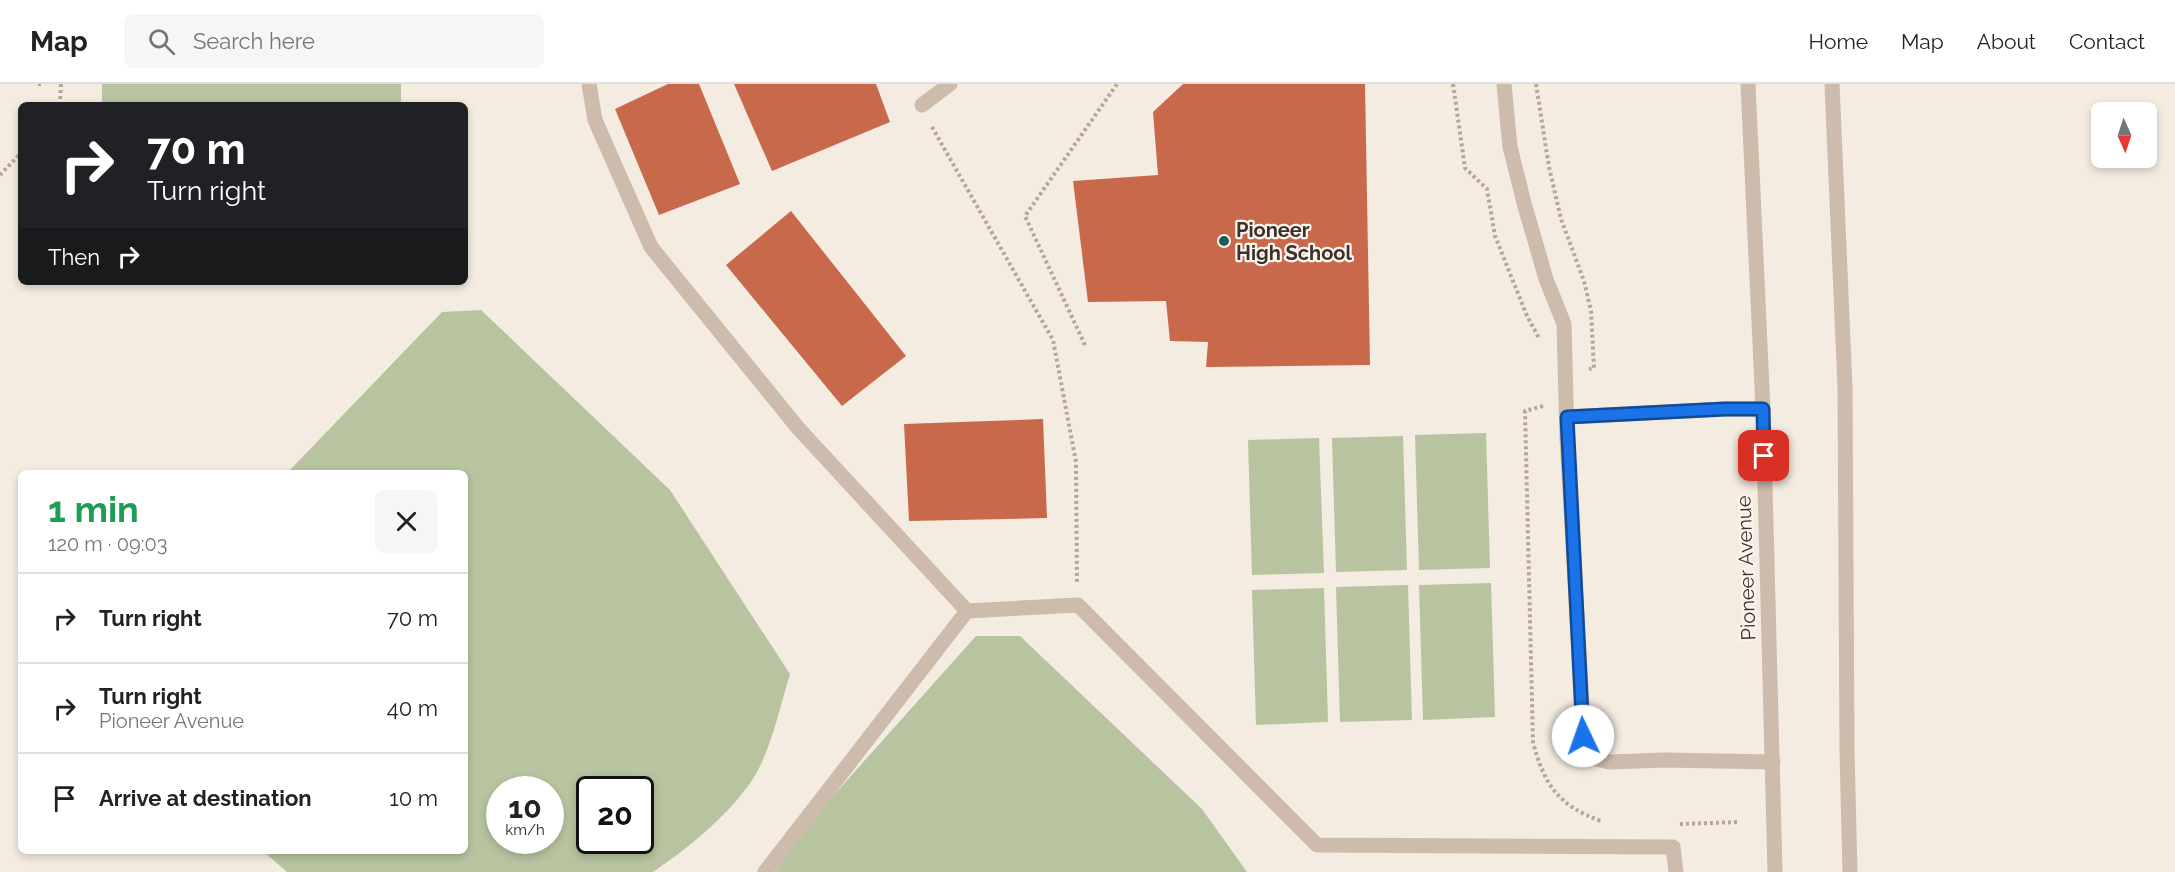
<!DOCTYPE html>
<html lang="en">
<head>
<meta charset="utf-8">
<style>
  body { margin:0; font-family:Raleway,sans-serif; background:#f6f6f6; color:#222; height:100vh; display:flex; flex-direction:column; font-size:22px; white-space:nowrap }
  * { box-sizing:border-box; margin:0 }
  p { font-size:20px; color:#767676 }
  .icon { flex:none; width:33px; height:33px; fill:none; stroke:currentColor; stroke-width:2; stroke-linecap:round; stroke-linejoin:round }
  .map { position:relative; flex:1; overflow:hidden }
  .drawer { position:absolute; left:18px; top:386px; width:450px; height:384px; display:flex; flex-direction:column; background:#fff; border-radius:9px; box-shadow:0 3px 9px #0003 }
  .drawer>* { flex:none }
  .hud { position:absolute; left:18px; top:18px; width:450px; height:183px; border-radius:9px; box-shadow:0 3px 9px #0003; background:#202124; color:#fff; overflow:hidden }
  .needle { width:39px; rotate:177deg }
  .fabs { position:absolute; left:2091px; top:18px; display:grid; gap:12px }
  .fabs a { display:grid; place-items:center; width:66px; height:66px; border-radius:9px; background:#fff; box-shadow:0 3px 9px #0003; font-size:30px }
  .speed { position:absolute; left:486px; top:692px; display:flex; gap:12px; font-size:30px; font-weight:700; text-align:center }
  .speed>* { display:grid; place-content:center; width:78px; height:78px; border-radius:50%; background:#fff; box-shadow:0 3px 9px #0003; line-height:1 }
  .speed small { font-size:15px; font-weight:400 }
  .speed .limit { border:3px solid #111; border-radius:9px; background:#fff; color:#111 }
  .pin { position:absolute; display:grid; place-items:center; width:51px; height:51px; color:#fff; margin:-26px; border-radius:12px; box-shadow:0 3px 9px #0006 }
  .me { position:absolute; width:66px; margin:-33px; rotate:357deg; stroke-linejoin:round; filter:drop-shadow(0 0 4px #0008) }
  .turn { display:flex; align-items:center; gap:21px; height:126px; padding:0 30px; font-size:27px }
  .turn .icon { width:78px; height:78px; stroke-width:2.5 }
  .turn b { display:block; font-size:42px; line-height:51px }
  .then { display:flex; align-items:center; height:57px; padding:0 30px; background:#0003; gap:12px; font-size:22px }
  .round { display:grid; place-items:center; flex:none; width:63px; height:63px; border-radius:9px; background:#f6f6f6 }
  .headline { display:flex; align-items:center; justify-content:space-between; height:102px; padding:0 30px }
  h1 { font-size:36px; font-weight:700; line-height:45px; color:#1e9e55 }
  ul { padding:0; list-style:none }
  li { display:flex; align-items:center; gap:18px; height:90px; padding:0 30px; border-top:2px solid #e0e0e0 }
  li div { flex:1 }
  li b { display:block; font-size:22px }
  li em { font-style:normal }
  header { display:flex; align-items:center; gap:36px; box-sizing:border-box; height:84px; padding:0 30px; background:#fff; border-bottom:2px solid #e0e0e0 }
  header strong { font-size:28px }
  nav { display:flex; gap:33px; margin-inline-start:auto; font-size:21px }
  .search { width:420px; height:54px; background:#f6f6f6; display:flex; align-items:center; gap:15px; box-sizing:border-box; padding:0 21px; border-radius:9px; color:#767676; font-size:22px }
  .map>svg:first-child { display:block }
</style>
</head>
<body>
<header>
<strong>Map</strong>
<div class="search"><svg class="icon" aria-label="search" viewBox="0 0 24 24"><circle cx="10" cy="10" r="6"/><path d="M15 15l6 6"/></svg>Search here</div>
<nav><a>Home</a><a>Map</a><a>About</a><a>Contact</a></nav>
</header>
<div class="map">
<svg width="2175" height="788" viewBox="0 0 2175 788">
  <rect width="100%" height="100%" fill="#f4ebe1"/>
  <g fill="#b8c4a0" fill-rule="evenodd">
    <rect x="102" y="0" width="299" height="21"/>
    <path d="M481 226 670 406 790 590C779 625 770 673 748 702 723 736 688 764 653 788H287L263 767 465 766V388H288L442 228ZM500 705H550V756H500ZM590 705H640V756H590Z"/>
    <polygon points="1486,349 1490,484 1419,486 1415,351"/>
    <polygon points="1403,352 1407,486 1336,488 1332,354"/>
    <polygon points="1319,354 1324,489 1252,491 1248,356"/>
    <polygon points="1491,499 1495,633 1423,636 1419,501"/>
    <polygon points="1408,501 1412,636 1340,638 1336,503"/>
    <polygon points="1324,504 1328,638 1256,641 1252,506"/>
    <polygon points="976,552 1020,552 1202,725 1247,788 775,788 807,741"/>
  </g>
  <g fill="#c8694b">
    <polygon points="668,0 699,0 740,100 659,131 615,25"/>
    <polygon points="734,0 876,0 890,38 772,87"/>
    <polygon points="1183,0 1365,0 1370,281 1206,283 1208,258 1170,257 1166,217 1088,218 1073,97 1158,91 1153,28"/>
    <polygon points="791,127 906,272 842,322 726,181"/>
    <polygon points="1043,335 1047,434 909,437 904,340"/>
  </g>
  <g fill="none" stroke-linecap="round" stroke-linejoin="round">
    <g stroke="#b9a596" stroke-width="4" stroke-dasharray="3 3" stroke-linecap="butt">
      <polyline points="38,0 42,0"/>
      <polyline points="1453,0 1465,84 1487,105 1495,152 1527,232 1539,254"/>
      <polyline points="1536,0 1549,83 1561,135 1584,197 1591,227 1594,284 1589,285"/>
      <polyline points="60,21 61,0"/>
      <polyline points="932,43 1053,256 1076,378 1077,499"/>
      <polyline points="0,91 21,69"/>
      <polyline points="1085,261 1025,132 1117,0"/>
      <path d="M1543 322 1525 327 1533 658C1544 701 1559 722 1601 737"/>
      <polyline points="1680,740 1740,738"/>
    </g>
    <g stroke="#cdbbac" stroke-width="15">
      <polyline points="589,0 595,36 651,163 798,344 967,527 1078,521 1317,761 1673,763 1676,788"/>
      <polyline points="1504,0 1510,63 1524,119 1546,195 1564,240 1567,354 1584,658 1590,669 1597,675 1609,678 1665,676 1773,678"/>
      <polyline points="1748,0 1763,325 1775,788"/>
      <polyline points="1832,0 1845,303 1847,667 1850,788"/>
      <polyline points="922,21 950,0"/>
      <polyline points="1567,333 1725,325 1763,325"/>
      <polyline points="765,788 967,527"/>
    </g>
  </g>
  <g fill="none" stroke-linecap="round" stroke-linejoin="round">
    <g stroke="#114b97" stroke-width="15">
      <polyline id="route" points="1583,652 1567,333 1725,325 1763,325 1764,372"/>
    </g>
    <use href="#route" stroke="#1a73e8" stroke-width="10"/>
  </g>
  <circle fill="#1f5a5e" stroke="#fbf5ee" stroke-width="2" cx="1224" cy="157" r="6"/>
  <g text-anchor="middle" stroke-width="4.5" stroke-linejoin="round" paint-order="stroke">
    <g font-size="20" font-weight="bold" fill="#3b302b" stroke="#fbf5ee" text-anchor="start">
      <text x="1236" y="153">Pioneer<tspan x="1236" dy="23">High School</tspan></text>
    </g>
    <g font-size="20" fill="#3b302b" stroke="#fbf5ee">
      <text transform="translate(1746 484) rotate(-92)" y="7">Pioneer Avenue</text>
    </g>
  </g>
</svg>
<div class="fabs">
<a><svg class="needle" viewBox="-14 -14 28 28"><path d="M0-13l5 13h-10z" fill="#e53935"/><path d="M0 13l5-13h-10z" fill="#767676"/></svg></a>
</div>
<div class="speed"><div>10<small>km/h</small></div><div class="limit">20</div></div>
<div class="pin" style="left:1764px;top:372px;background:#d93025"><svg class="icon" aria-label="arrive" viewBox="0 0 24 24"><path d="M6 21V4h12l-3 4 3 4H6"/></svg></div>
<svg class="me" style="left:1583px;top:652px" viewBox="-20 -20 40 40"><circle r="19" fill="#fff"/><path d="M0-13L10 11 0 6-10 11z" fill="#1a73e8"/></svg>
<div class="hud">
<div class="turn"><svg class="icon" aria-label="right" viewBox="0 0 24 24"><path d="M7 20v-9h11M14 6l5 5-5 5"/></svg><div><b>70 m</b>Turn right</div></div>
<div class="then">Then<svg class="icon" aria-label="right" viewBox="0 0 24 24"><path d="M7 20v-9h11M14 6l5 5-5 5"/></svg></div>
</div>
<section class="drawer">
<div class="headline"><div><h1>1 min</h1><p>120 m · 09:03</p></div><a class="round"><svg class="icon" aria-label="close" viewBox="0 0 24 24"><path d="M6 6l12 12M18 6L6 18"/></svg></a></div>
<ul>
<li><svg class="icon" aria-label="right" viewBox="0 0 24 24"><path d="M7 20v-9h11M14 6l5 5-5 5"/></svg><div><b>Turn right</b></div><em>70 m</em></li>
<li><svg class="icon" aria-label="right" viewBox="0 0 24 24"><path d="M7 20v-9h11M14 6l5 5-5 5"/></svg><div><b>Turn right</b><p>Pioneer Avenue</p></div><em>40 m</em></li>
<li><svg class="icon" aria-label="arrive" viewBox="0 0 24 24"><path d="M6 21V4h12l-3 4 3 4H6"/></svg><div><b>Arrive at destination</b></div><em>10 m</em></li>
</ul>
</section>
</div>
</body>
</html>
